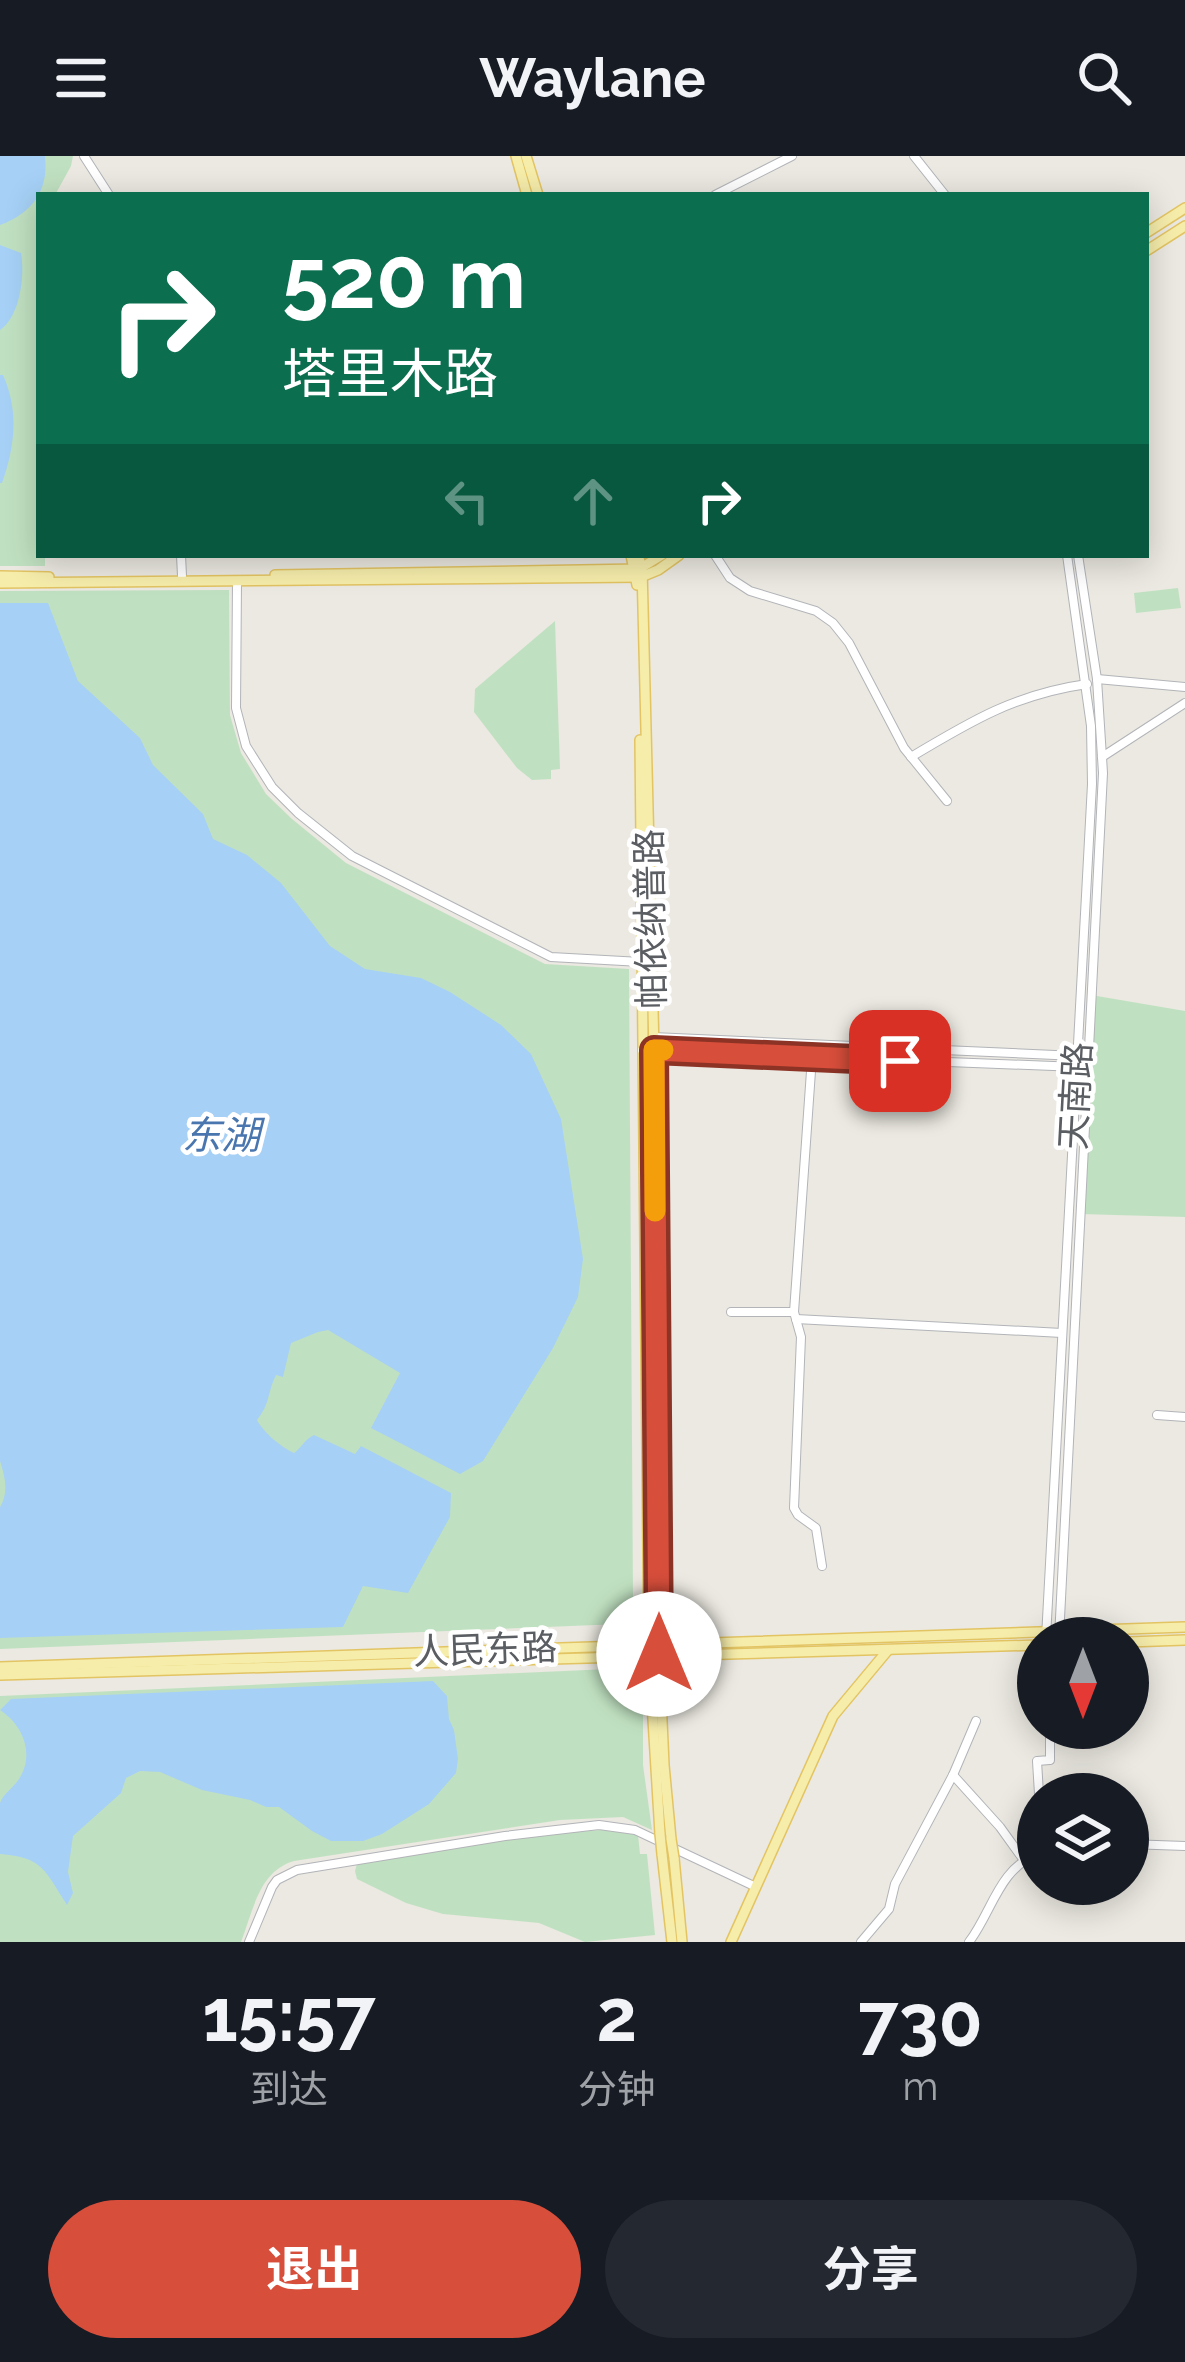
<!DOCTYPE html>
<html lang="zh">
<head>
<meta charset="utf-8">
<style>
  body { margin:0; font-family:Raleway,"Noto Sans SC",sans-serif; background:#242831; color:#f1f3f6; height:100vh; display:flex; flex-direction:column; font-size:45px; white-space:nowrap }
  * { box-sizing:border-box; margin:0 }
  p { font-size:39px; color:#9ea1a6 }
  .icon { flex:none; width:66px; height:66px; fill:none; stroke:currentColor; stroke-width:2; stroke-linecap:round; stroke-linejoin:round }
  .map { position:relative; height:1786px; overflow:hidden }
  .side { display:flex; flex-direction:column; background:#171b24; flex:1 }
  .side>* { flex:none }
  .guide { position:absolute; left:36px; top:36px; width:1113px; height:366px; border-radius:0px; box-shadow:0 6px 30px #0003; background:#0b6e4f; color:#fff; overflow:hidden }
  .needle { width:78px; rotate:180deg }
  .buttons { position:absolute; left:1017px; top:1461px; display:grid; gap:24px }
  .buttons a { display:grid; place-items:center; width:132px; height:132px; border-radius:50%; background:#171b24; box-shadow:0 6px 30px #0003; font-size:60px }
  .pin { position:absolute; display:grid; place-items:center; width:102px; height:102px; color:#fff; margin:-51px; border-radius:24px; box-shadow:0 6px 18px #0006 }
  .me { position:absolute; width:132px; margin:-66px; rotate:0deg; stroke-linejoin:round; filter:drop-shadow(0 0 9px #0008) }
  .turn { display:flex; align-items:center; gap:42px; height:252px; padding:0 48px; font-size:54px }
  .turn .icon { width:156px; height:156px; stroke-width:2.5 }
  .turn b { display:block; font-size:84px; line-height:102px }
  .lanes { display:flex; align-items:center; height:114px; padding:0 48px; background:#0003; justify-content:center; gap:60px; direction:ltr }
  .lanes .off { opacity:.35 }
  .eta { display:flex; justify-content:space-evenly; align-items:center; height:204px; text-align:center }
  .eta b { font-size:72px; font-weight:700; line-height:84px }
  .cta { display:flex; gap:24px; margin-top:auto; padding:24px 48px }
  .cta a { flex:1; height:138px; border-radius:72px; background:#d74e3b; color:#fff; font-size:48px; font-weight:700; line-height:138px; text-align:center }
  .cta a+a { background:#242831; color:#f1f3f6 }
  header { display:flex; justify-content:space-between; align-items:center; height:156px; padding:0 48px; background:#171b24; font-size:54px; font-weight:700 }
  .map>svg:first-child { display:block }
</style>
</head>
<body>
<header><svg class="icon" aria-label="menu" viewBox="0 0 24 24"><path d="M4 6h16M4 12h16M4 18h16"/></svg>Waylane<svg class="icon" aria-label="search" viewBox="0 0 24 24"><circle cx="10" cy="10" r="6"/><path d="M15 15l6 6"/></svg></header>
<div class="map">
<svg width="1185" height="1786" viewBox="0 0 1185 1786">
  <rect width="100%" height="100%" fill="#ebe9e1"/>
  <g fill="#c0e1c1">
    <polygon points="0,0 73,0 71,10 55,39 39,39 39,399 45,399 45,410 0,410"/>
    <polygon points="1178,432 1181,452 1136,457 1134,437"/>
    <polygon points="229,434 230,559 241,597 266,638 292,663 346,707 545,808 629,813 633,1443 630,1447 630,1463 621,1468 0,1493 0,435"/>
    <polygon points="555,465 560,613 551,614 551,623 532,624 517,612 474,556 475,533"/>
    <polygon points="1091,839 1185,855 1185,1061 1080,1058"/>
    <path d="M631 1512 640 1519 643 1527V1609L652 1674 623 1661 560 1664 294 1705C259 1715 253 1755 241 1786H0V1540Z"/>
    <polygon points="601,1674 638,1679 640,1698 647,1698 655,1779 585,1786 539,1767 443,1758 406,1747 357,1723 355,1715 357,1708 529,1680"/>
  </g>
  <g fill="#a6d0f6">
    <path d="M0 0H45C49 35 32 57 0 69Z"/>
    <path d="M0 89 21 97C25 120 20 160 0 174Z"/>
    <path d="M0 219H3C19 255 15 290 2 327H0Z"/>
    <path d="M0 447H48L78 525 140 582 153 609 203 658 213 683 247 699 281 727 330 790 365 813 421 822 450 836 501 869 531 898 561 963 583 1103 578 1141 553 1192 483 1305 460 1318 371 1272 400 1217 328 1174 318 1176 291 1187 283 1221 276 1219C267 1238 270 1248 257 1264 264 1277 281 1291 294 1297 302 1291 305 1283 314 1279L355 1298 361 1290 451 1337 450 1361 408 1437 363 1430 343 1471 0 1482V1351C9 1336 5 1321 0 1305Z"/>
    <path d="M433 1525 447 1540 449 1563 454 1574 458 1603 456 1617 429 1648 382 1678 363 1685H331L312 1675 279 1651H266L250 1644 202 1634 160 1616 140 1615 126 1622 121 1637 73 1680 68 1716 73 1737 67 1749C45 1715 43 1701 0 1698 0 1683 0 1661 0 1647 3 1638 13 1632 19 1623 35 1598 23 1569 0 1554L11 1543Z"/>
  </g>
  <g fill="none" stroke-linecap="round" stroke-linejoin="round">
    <g stroke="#b2b4b8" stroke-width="10">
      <g id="minor">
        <polyline points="84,0 109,39"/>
        <polyline points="914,0 945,39"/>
        <polyline points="715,39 792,0"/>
        <polyline points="181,399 182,420"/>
        <polyline points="715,399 730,422 750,435 816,455 833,467 849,487 904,592 947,645"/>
        <polyline points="237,426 236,552 246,590 272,631 298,657 352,700 551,801 641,806"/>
        <polyline points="1097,523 1185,531"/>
        <path d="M911 601C971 565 1016 538 1087 528"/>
        <polyline points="1102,601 1185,547"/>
        <polyline points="653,881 1077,900 1088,905"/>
        <polyline points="642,894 1078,911"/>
        <polyline points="812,901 794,1156 801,1181 794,1352 798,1359 816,1372 822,1410"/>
        <polyline points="731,1156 794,1156"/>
        <polyline points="796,1163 1062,1177"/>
        <polyline points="1157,1259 1185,1261"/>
        <polyline points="1046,1482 1092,628 1091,570 1067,399"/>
        <polyline points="1059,1482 1103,617 1097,523 1078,399"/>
        <polyline points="953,1619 1000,1671 1023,1703"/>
        <polyline points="1039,1638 1037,1605 1050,1604 1050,1572"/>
        <polyline points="1128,1688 1185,1690"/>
        <polyline points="249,1786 272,1731 277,1724 297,1714 505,1680 599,1669 635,1674 756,1731"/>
        <polyline points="861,1786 889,1753 895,1728 953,1619 976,1565"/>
        <path d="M969 1786C992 1756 999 1712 1038 1698"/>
      </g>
    </g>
    <g stroke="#e3c463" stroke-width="12">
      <g id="major">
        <polyline points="516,0 527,39"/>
        <polyline points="526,0 538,39"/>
        <polyline points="1146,77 1185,52"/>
        <polyline points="1146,95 1185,70"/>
        <polyline points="631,399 637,429"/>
        <polyline points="638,399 642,412 654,894 659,1499 664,1609 671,1683"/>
        <polyline points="275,419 639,413 662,399"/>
        <polyline points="0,420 49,421"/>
        <polyline points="0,427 641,421 658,414 679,399"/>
        <polyline points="640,584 649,1498 660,1678"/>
        <polyline points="1128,1486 1185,1484"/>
        <polyline points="0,1511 1185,1471"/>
        <polyline points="0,1519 1038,1489"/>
        <polyline points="662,1698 672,1786"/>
        <polyline points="674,1702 682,1786"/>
        <polyline points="731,1786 833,1560 888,1494"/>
      </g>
    </g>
    <use href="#minor" stroke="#fff" stroke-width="8"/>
    <use href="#major" stroke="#f6edab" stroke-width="9"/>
    <g stroke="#e3c463" stroke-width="12" stroke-linecap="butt">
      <g id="major-bridge">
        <polyline points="660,1678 662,1698"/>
        <polyline points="671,1683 674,1702"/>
      </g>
    </g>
    <use href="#major-bridge" stroke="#f6edab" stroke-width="9"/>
  </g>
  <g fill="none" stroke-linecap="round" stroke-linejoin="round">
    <g stroke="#8c3326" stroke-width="30">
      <polyline id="route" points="659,1498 654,894 900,905"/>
    </g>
    <use href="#route" stroke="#d74e3b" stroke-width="21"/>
    <polyline stroke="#f59e0b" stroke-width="21" points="655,1055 654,894 663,894"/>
  </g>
  <g text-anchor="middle" stroke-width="9" stroke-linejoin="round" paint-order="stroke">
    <g font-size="36" fill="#5a5d61" stroke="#fff">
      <text transform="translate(650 763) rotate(-91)" y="13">帕依纳普路</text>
      <text transform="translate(1075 940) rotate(-87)" y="13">天南路</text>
      <text transform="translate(485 1493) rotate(-2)" y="13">人民东路</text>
    </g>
    <g font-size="39" font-style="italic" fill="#4976ae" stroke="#fff">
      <text x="221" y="993">东湖</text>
    </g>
  </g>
</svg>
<div class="buttons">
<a><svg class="needle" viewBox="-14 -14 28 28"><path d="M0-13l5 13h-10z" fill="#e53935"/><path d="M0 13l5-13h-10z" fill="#9ea1a6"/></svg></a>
<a><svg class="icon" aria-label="layers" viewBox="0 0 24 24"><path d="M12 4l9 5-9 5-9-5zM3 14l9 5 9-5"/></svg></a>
</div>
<div class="pin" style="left:900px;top:905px;background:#d93025"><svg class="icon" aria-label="arrive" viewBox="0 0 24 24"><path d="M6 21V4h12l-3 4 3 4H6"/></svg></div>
<svg class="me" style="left:659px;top:1498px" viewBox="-20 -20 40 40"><circle r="19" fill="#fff"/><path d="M0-13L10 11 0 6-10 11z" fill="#d74e3b"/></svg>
<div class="guide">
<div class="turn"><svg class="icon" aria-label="right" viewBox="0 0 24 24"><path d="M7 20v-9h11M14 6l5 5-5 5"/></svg><div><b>520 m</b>塔里木路</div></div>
<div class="lanes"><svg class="icon off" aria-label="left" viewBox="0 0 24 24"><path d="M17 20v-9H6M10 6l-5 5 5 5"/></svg><svg class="icon off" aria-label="ahead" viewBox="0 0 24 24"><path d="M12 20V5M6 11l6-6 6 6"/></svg><svg class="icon" aria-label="right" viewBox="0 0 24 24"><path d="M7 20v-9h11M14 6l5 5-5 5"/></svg></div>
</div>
</div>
<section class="side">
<div class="eta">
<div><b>15:57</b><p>到达</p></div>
<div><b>2</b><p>分钟</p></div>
<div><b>730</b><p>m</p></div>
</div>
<div class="cta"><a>退出</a><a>分享</a></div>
</section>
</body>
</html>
